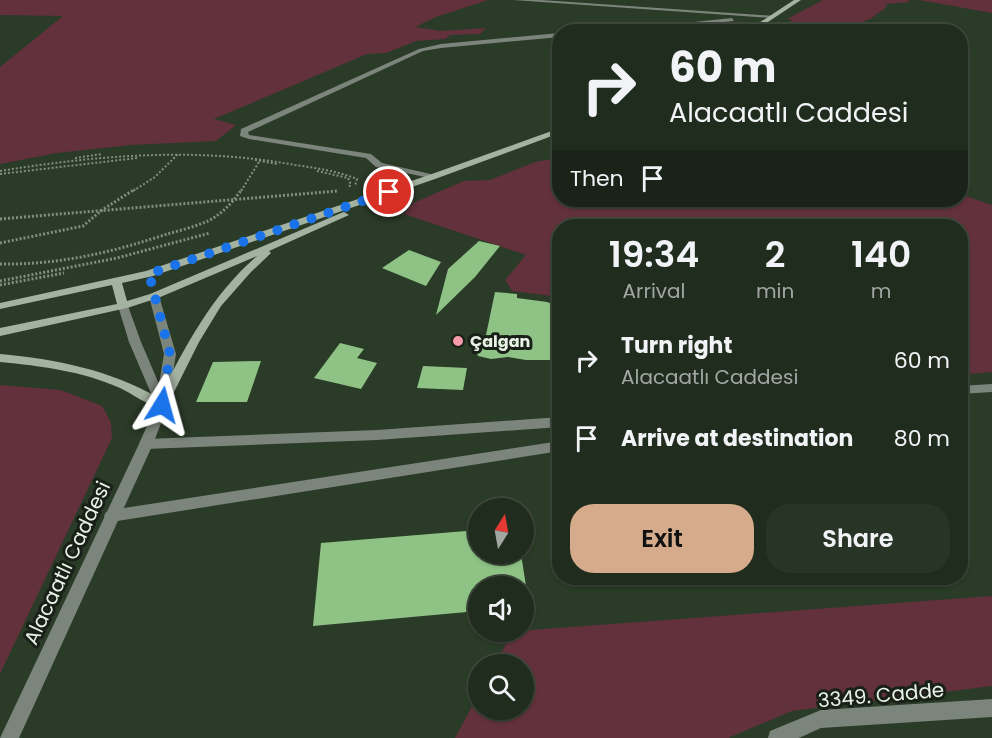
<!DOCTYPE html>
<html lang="en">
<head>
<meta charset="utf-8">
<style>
  body { margin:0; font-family:Poppins,sans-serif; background:#283426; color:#f1f3f6; height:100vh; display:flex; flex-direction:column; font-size:22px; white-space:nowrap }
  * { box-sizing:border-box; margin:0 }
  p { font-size:20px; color:#a2a7a4 }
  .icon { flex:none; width:33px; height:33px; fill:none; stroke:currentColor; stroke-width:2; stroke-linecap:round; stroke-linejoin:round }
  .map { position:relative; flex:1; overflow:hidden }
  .details { position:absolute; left:552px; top:219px; width:416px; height:366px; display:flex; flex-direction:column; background:#202c1d; border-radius:24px; box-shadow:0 2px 4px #0004,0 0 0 2px #3d483b }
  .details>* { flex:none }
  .banner { position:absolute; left:552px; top:24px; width:416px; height:183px; border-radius:24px; box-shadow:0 2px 4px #0004,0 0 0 2px #3d483b; background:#202c1d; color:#f1f3f6; overflow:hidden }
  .needle { width:39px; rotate:11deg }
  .tools { position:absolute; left:468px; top:498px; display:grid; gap:12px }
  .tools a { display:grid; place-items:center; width:66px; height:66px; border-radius:50%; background:#202c1d; box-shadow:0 2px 4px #0004,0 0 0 2px #3d483b; font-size:30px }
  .pin { position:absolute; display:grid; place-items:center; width:51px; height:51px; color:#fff; margin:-26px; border:3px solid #fff; border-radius:50%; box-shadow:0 2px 6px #0007 }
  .me { position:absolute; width:66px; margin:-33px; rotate:8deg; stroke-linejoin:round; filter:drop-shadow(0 0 4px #0008) }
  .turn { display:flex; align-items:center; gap:21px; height:126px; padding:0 18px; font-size:27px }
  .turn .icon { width:78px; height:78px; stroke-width:2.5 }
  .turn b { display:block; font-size:42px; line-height:51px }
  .then { display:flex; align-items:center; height:57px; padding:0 18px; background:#0003; gap:12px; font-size:22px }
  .eta { display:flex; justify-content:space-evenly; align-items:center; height:102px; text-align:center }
  .eta b { font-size:36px; font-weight:600; line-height:42px }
  .cta { display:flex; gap:12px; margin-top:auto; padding:12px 18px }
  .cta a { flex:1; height:69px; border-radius:24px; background:#d6ab8b; color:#111; font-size:24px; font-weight:600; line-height:69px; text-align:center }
  .cta a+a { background:#283426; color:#f1f3f6 }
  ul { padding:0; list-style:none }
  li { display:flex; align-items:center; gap:18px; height:78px; padding:0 18px }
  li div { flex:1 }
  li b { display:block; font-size:22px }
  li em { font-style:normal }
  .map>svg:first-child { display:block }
</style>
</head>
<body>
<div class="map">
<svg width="992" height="738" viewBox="0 0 992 738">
  <rect width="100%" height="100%" fill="#2a3b27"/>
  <g fill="#62313c">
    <polygon points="0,0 488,0 436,17 415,27 442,31 486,28 480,34 450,35 445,39 416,41 386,53 367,54 214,119 236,125 216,141 131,145 57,153 0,164 0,67 63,16 0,15"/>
    <polygon points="823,0 908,0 910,2 885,4 887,7 870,19 862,22 905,31 773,31 793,20 787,19"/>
    <polygon points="919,0 992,0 992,13"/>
    <polygon points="559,158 560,200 960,200 960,194 992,205 992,372 960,375 960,226 560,226 559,297 512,291 505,280 526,255 404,214 413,203 464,181 490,180 535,162"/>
    <polygon points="0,385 61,390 102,406 111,422 112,438 0,674"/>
    <polygon points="992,596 992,686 792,711 728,738 455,738 478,695 478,710 524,710 524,664 495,664 506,644 530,630"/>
  </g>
  <g fill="#8fc385">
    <polygon points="479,241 500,246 475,277 436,315 448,269"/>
    <polygon points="409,250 441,262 426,286 382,268"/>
    <polygon points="495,292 517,294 517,298 547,302 560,307 560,360 526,360 508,357 491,359 478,356 474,345 486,335"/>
    <polygon points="340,343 364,349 357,358 377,363 361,389 314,378"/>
    <polygon points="261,361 247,402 196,402 213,362"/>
    <polygon points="423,366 467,368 463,390 417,388"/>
    <polygon points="478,530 478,554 521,554 526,586 478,586 478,611 313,626 321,543"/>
  </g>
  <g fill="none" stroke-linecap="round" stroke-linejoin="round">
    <g stroke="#818f7e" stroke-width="2" stroke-dasharray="2 2" stroke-linecap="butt">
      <polyline points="75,158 102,154"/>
      <polyline points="255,160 277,164"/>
      <path d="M0 171C98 155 197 147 295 165 316 168 337 171 357 179L355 186"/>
      <polyline points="317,171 348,178 351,185 348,187"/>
      <polyline points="0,174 137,158"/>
      <polyline points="133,191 155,177 178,154"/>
      <polyline points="241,191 259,162"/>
    </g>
    <g stroke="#818f7e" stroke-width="3" stroke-dasharray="2 2" stroke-linecap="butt">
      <polyline points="0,219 337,191"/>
      <polyline points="0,243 83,226 102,210 135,189"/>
      <path d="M0 264C57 265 110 253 164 235 178 231 194 227 208 221 222 214 233 202 242 189"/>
      <polyline points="0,281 117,258 210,233"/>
      <polyline points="0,285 64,273"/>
    </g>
    <g fill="#7c857b" fill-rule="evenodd">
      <polygon points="513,0 541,0 775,16 772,18"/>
      <polygon points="732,18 734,21 626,32 599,32"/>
      <polygon points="560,33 560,37 441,48 423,51 248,132 249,135 371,154 382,163 435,175 435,179 376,167 366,158 249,139 240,136 241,129 419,49 441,44"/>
      <polygon points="560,417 560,427 377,440 146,449 141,448 139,444 141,440 146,439 377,430"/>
    </g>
    <g fill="#7c857b" fill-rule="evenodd">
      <polygon points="992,384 992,392 960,394 960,386"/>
      <polygon points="560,441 560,451 111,522 106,520 104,516 106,512 111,510"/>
      <polygon points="992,699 992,717 821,728 799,738 768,738 770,731 821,710"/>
    </g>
    <polygon fill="#7c857b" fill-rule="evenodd" points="154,293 159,296 176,354 168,405 153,444 19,738 0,738 139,444 156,405 129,342 118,306 123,303 128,306 141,342 159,384 164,354 149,296"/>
    <g fill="#a4b2a1" fill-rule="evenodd">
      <polygon points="794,0 801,0 753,32 745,32"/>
      <path d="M560 128V133L435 179 153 276 122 283 127 301 150 294 341 213 344 212 349 215 269 251 271 253 269 255 251 272 221 306 199 342 166 408C156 411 131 393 120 388 82 371 41 366 0 362V354C56 359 110 370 159 398 186 345 212 295 257 256L158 298 127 308 0 336V328L117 304 112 285 0 309V303L146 271 429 175Z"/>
    </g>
  </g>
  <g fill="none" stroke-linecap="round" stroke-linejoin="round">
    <polyline stroke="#1a73e8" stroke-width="10" stroke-dasharray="0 18" points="162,405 170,354 149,274 389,192"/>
  </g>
  <circle fill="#f39aab" stroke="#182017" stroke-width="2" cx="458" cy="341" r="6"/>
  <g text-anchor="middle" stroke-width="6" stroke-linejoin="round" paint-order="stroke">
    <g font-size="16" font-weight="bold" fill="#e8f3e6" stroke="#182017" text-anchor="start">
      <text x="470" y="347">Çalgan</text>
    </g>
    <g font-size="20" fill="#e8f3e6" stroke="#182017">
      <text transform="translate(67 563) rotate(-65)" y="7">Alacaatlı Caddesi</text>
      <text transform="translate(881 695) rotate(-5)" y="7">3349. Cadde</text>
    </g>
  </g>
</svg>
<div class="tools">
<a><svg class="needle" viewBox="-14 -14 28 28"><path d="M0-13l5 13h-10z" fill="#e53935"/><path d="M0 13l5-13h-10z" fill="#a2a7a4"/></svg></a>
<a><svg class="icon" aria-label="sound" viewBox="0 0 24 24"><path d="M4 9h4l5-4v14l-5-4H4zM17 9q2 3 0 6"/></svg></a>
<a><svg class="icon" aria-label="search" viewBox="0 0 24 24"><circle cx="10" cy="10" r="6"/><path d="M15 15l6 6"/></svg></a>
</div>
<div class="pin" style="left:389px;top:192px;background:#d93025"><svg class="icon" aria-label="arrive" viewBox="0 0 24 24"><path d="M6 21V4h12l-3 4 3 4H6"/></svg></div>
<svg class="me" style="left:162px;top:405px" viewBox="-20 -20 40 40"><path d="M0-17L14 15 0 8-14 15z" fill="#1a73e8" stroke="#fff" stroke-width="4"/></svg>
<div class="banner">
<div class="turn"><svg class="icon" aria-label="right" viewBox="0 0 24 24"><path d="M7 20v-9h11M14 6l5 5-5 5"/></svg><div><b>60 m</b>Alacaatlı Caddesi</div></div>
<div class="then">Then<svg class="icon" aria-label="arrive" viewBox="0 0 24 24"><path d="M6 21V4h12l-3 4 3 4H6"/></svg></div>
</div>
<section class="details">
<div class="eta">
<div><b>19:34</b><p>Arrival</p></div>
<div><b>2</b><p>min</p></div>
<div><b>140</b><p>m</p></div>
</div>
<ul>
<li><svg class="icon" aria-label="right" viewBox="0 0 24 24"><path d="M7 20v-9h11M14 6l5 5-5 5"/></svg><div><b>Turn right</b><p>Alacaatlı Caddesi</p></div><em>60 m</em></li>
<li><svg class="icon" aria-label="arrive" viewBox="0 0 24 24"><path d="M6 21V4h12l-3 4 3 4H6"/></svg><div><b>Arrive at destination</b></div><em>80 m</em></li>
</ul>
<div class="cta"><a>Exit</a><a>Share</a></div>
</section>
</div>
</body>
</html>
